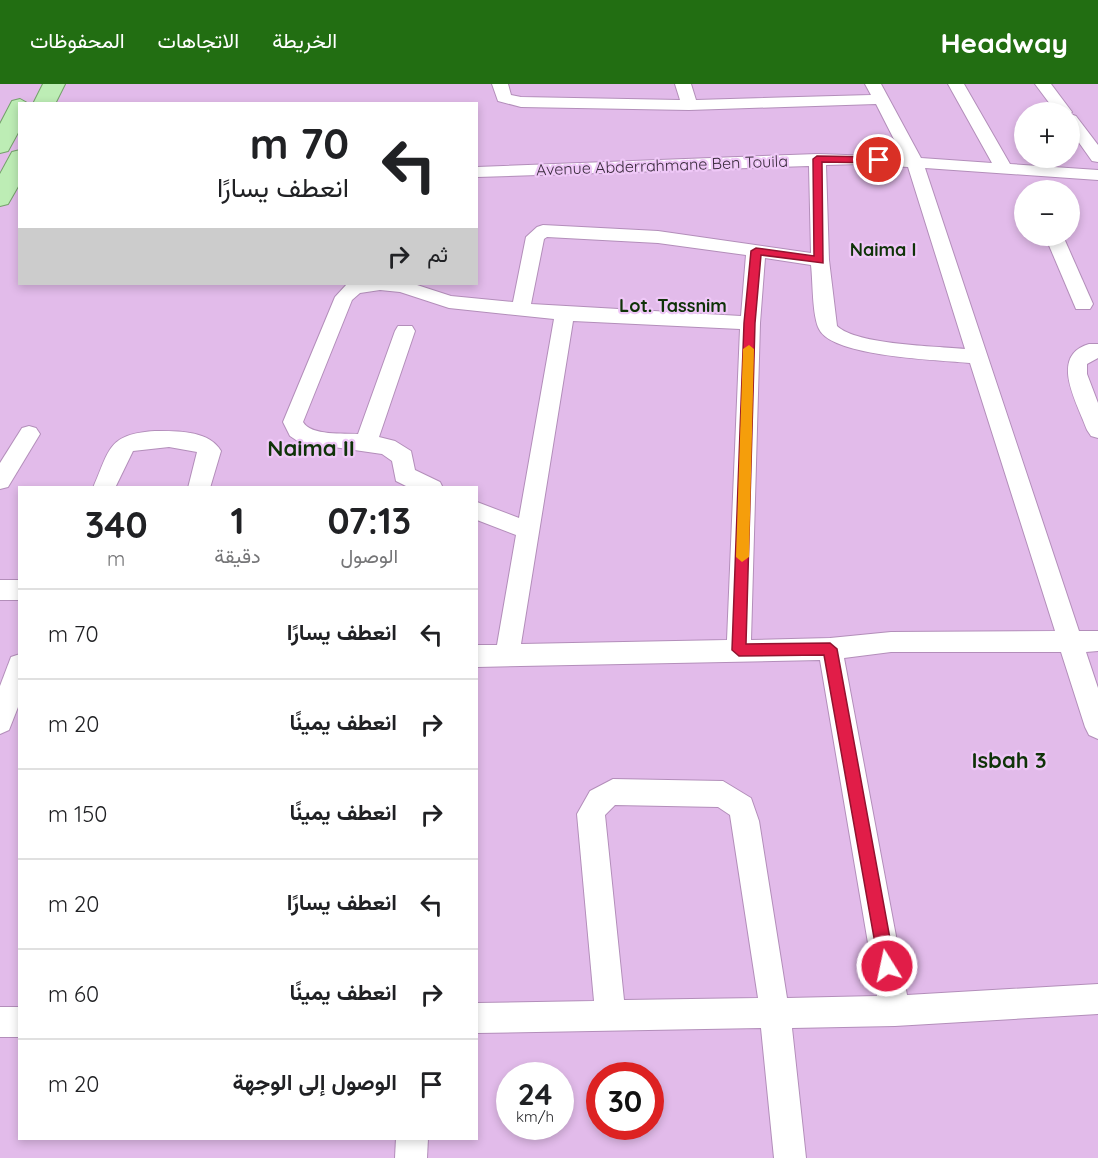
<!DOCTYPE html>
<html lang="ar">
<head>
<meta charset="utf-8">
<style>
  body { margin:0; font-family:Quicksand,Vazirmatn,sans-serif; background:#f6f6f6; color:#202124; direction:rtl; height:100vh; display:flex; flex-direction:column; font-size:22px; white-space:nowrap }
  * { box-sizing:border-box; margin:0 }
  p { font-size:20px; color:#757577 }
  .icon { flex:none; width:33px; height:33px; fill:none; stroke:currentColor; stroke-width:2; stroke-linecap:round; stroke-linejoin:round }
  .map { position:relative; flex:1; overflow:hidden; direction:ltr }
  .sheet { position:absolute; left:18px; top:402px; width:460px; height:654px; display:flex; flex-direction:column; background:#fff; border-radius:0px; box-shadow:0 3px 9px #0003; direction:rtl }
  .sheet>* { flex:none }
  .banner { position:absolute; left:18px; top:18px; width:460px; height:183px; border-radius:0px; box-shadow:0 3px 9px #0003; direction:rtl; background:#fff; color:#202124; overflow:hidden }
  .controls { position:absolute; left:1014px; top:18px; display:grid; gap:12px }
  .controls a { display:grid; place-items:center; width:66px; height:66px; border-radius:50%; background:#fff; box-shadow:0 3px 9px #0003; font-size:30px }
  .speed { position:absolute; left:496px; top:978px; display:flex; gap:12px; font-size:30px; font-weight:700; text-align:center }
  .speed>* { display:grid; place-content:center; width:78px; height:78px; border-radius:50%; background:#fff; box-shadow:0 3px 9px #0003; line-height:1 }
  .speed small { font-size:15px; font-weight:400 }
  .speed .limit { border:9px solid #d22; background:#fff; color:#111 }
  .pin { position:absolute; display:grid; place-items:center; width:51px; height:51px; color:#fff; margin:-26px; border:3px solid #fff; border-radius:50%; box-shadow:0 2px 6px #0007 }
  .me { position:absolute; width:66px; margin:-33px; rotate:350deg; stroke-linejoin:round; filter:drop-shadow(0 0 4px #0008) }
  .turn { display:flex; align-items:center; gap:21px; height:126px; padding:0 30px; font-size:27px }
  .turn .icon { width:78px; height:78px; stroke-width:2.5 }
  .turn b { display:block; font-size:42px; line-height:51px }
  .then { display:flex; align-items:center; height:57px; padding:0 30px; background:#0003; gap:12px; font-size:22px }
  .eta { display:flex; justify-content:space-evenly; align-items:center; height:102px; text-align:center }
  .eta b { font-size:36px; font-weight:800; line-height:42px }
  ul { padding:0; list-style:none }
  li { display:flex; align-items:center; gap:18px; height:90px; padding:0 30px; border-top:2px solid #e0e0e0 }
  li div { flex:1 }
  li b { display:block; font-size:22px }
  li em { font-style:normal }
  header { display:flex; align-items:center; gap:36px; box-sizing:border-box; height:84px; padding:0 30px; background:#226e12; color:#fff }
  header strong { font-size:28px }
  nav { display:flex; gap:33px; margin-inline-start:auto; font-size:21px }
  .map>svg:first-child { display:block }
</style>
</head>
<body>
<header>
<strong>Headway</strong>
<nav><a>الخريطة</a><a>الاتجاهات</a><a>المحفوظات</a></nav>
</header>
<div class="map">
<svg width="1098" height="1074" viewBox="0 0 1098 1074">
  <rect width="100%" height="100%" fill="#e2bbea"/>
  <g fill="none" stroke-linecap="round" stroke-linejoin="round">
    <g stroke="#b38eba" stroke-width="2">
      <g id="minor">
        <path d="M492 0H508L511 11 521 13 680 16 675 0H691L696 16 871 11 865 0H881L921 74 992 79 948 0H964L1010 80 1098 86V96L925 84 1079 547H1098V567L1086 568 1098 604V655L1089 651 1085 643 1061 568H891L844 574 907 911 1098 900V930L895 942 792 944 806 1074H774L761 944 477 949V919L594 917 577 730 590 707 613 695 723 697 751 714 759 737 787 914 877 912 820 576 477 583V561H497L516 451 477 436V418L519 434 554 235 449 224 400 208 380 206 360 209 352 216 303 338C311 352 344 349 358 350L395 247 398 242H412L415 247 379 353 395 357 411 367 415 386 440 398 443 404H410L396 397 392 377 382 370 299 358 290 352 283 338 335 213 347 200H414L451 212 513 218 526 153 537 143 543 141 658 147 811 169 809 82 477 93V83L817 70 903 73 876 20 689 26 521 23 498 17ZM860 80 908 83 965 265C936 262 857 261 837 242L829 176 826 81ZM547 153 658 159 746 171 741 232 531 220 544 155ZM765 174 811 181C813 198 812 231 819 245 832 273 940 276 970 279L1055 547 891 548 830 554 751 556 760 239ZM573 237 740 245 727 556 521 560ZM615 721 718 723 730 731 758 914 624 916 605 731Z"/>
        <polygon points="1035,0 1051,0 1072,28 1070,30 1076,32 1098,61 1098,78 1092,77 1070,46 1070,28 1056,28"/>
        <polygon points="1045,152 1063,152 1093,220 1090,225 1076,225"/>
        <path d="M1089 260H1098V274L1087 280V290L1098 319V354L1091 352 1087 346C1078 320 1048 272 1089 260Z"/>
        <polygon points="29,342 36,344 40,350 8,403 0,405 0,379 22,344"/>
        <path d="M155 347C176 347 209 346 221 367L210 404H188L197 368 169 363 133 367 115 404H93C110 365 108 350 155 347Z"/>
        <rect x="0" y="496" width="20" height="20"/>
        <polygon points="20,570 20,618 9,646 0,650 0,602 11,573"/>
        <rect x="0" y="923" width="20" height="30"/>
        <polygon points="396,1054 428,1054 427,1074 395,1074"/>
      </g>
    </g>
    <g stroke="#73a16a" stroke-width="2">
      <g id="primary">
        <polygon points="43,0 65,0 55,20 33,20"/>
        <polygon points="20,15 29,20 20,20 20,45 8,67 0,69 0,40 12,17"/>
        <polygon points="20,66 20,99 8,120 0,122 0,90 12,68"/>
      </g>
    </g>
    <use href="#minor" fill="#fff" fill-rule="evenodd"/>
    <use href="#primary" fill="#bdedb5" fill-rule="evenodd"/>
  </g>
  <polygon fill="#e11d48" stroke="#92132f" stroke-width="1.5" points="817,72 879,73 883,76 879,79 822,78 823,179 761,171 755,239 746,560 830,559 837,565 895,882 893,888 887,890 881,888 879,882 824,571 739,572 732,566 744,239 751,167 756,164 814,172 813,75"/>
  <polygon fill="#f59e0b" points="749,261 754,265 749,473 742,478 736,473 743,265"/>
  <g text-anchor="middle" stroke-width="4.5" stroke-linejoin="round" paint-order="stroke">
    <g font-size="16" fill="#3a2b3d" stroke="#efc8f7">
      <text transform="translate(662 81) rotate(-2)" y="6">Avenue Abderrahmane Ben Touila</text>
    </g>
    <g font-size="18" font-weight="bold" fill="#0f3308" stroke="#efc8f7">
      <text x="883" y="172">Naima I</text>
      <text x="673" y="228">Lot. Tassnim</text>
    </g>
    <g font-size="22" font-weight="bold" fill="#0f3308" stroke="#efc8f7">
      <text x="311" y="372">Naima II</text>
      <text x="1009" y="684">Isbah 3</text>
    </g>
  </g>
</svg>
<div class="controls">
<a>+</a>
<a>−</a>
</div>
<div class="speed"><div>24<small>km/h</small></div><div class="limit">30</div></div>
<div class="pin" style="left:879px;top:76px;background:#d93025"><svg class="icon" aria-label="arrive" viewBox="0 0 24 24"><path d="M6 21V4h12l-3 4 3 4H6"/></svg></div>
<svg class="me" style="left:887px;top:882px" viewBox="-20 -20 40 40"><circle r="17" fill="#e11d48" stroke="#fff" stroke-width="3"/><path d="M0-11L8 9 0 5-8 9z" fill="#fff"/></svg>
<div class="banner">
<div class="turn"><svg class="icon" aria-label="left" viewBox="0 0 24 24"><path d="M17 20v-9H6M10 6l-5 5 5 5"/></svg><div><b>70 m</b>انعطف يسارًا</div></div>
<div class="then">ثم<svg class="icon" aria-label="right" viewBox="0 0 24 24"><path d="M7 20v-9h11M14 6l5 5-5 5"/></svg></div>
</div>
<section class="sheet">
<div class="eta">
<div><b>07:13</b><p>الوصول</p></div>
<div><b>1</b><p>دقيقة</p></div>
<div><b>340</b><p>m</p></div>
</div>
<ul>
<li><svg class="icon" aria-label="left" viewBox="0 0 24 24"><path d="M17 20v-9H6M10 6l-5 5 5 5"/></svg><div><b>انعطف يسارًا</b></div><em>70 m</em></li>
<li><svg class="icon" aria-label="right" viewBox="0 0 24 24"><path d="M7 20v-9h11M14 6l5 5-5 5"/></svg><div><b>انعطف يمينًا</b></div><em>20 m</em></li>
<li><svg class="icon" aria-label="right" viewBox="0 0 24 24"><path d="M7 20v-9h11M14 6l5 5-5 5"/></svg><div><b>انعطف يمينًا</b></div><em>150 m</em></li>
<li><svg class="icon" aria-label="left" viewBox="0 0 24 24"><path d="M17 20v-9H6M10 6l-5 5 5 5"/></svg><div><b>انعطف يسارًا</b></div><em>20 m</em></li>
<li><svg class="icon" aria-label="right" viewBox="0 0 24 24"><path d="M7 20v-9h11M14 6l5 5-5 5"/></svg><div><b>انعطف يمينًا</b></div><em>60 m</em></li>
<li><svg class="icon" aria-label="arrive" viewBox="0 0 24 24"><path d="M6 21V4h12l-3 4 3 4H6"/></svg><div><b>الوصول إلى الوجهة</b></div><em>20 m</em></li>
</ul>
</section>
</div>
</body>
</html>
